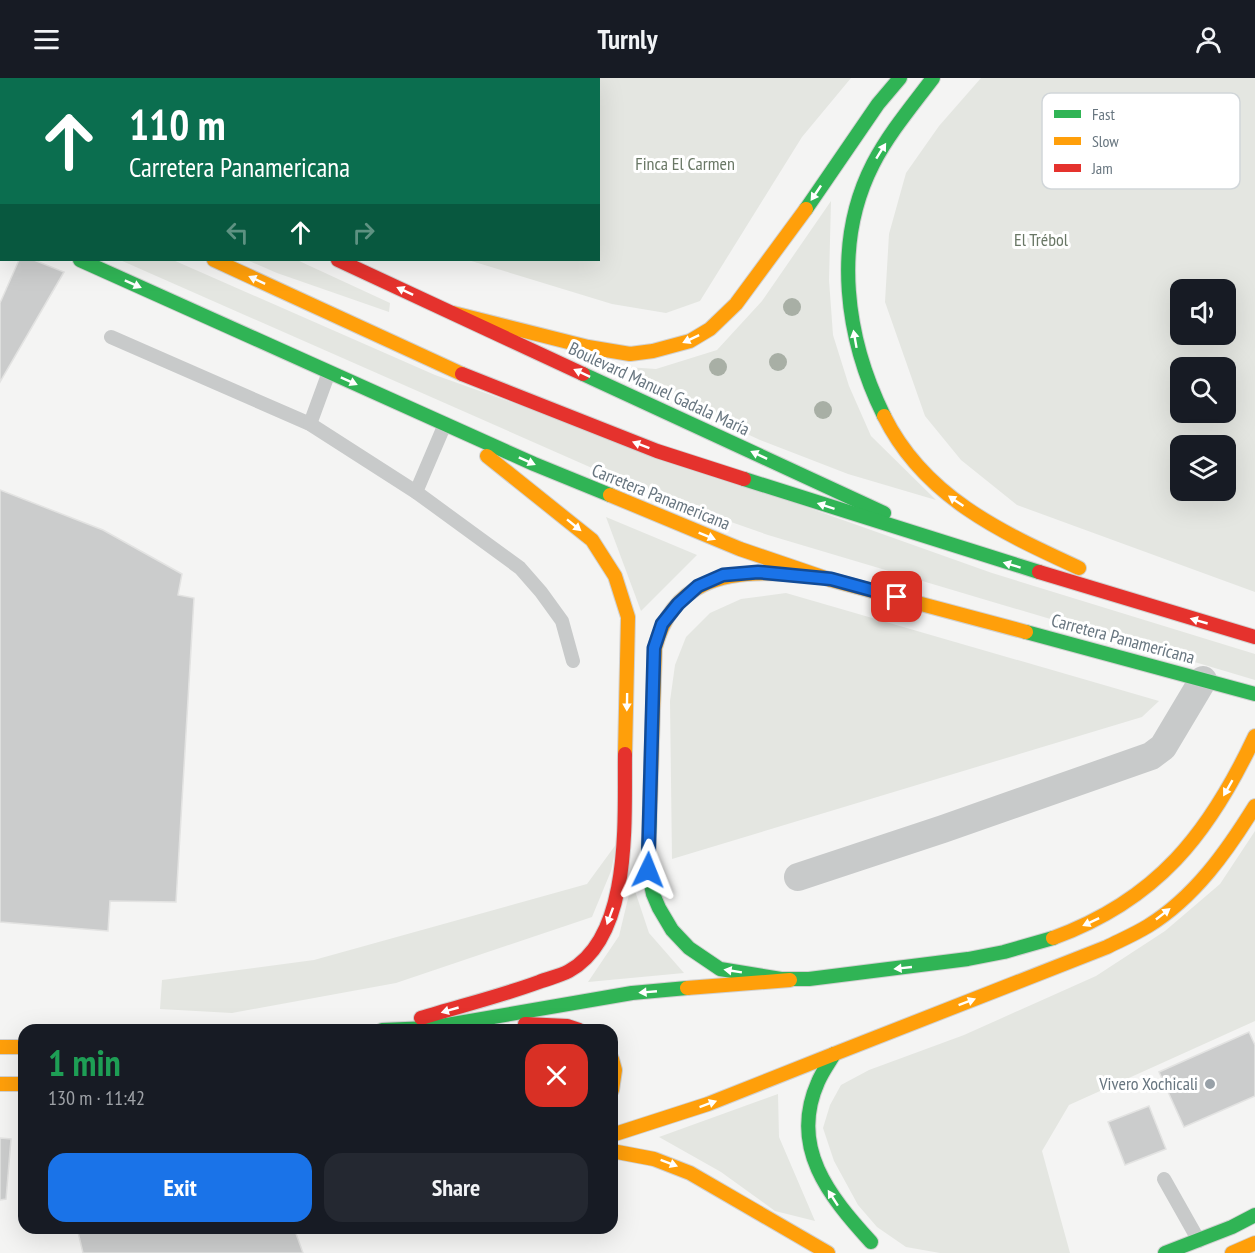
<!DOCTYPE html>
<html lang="en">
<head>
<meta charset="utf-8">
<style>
  body { margin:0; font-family:"PT Sans Narrow",sans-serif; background:#242831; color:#f1f3f6; height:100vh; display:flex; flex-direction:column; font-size:22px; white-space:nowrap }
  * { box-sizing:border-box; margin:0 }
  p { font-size:20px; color:#9ea1a6 }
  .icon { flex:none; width:33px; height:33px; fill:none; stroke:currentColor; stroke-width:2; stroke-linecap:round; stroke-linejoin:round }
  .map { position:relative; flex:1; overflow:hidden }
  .sheet { position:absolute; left:18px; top:946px; width:600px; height:210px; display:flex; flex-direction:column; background:#171b24; border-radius:18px; box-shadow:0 6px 24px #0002 }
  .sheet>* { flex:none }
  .hud { position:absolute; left:0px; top:0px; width:600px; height:183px; box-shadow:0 6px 24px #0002; background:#0b6e4f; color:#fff; overflow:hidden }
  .controls { position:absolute; left:1170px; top:201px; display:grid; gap:12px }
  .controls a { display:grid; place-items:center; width:66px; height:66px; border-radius:12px; background:#171b24; box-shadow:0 6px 24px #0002; font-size:30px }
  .pin { position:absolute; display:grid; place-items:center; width:51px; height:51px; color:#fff; margin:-26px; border-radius:12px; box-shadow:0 3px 9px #0006 }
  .me { position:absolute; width:66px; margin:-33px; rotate:2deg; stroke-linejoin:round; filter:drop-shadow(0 0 4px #0008) }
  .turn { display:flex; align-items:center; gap:21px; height:126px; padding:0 30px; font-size:27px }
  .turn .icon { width:78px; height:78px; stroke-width:2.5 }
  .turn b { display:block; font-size:42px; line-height:51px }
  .lanes { display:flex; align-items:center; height:57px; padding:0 30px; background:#0003; justify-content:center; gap:30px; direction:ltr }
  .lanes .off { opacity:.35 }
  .round { display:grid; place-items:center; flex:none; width:63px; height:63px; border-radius:18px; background:#242831 }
  .headline { display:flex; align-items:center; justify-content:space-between; height:102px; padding:0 30px }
  h1 { font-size:36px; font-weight:700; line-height:45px; color:#1e9e55 }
  .button { display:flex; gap:12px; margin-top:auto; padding:12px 30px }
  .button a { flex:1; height:69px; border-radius:18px; background:#1a73e8; color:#fff; font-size:24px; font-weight:700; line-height:69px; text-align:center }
  .button a+a { background:#242831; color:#f1f3f6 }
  header { display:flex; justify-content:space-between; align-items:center; height:78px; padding:0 30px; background:#171b24; font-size:27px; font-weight:700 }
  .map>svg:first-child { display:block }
</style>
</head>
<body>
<header><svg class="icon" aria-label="menu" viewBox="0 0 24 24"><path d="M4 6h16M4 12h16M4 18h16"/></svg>Turnly<svg class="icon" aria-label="person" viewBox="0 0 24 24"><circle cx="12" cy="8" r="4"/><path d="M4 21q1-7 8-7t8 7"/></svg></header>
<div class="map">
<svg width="1255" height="1175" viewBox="0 0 1255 1175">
  <rect width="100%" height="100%" fill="#f4f4f3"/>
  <g fill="#e4e6e1" fill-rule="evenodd">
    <polygon points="469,0 851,0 802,59 700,223 666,235 612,226 468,182 598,182 598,2 468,1"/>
    <path d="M981 0H1255V514L1017 427 961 382 925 338 885 224 889 156 906 95 939 48ZM1180 212H1226V256H1180ZM1180 290H1226V334H1180ZM1180 368H1226V412H1180Z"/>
    <polygon points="831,123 829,202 833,257 849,308 871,358 936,422 848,396 760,362 598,287 656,291 717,272 762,223"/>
    <polygon points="120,182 173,182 435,297 992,495 1255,576 1255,602 768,457 651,416"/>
    <polygon points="247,182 297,182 390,225 389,234 277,195"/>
    <polygon points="606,439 697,477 641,533"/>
    <polygon points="786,515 1159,623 1142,639 672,781 670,623 675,587 686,559 710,535 741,521"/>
    <polygon points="1255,753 1255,943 1069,1027 1042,1073 1070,1175 940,1175 906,1169 877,1149 858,1127 834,1083 823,1050 830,1027 841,1007 869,992 964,957 1096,898 1165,853 1220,806"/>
    <polygon points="617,765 611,793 592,839 396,905 232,935 160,931 162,902 314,882 587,806"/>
    <polygon points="632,804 649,855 684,895 588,904 619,858"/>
    <polygon points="778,1016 779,1059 815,1143 775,1133 721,1094 659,1059"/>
  </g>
  <g fill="#cbcccc" stroke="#e3e3e2" stroke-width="1.5">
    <polygon points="19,182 34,182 64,194 0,304 0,225"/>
    <polygon points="0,412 103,452 182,496 178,517 194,520 176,824 110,823 108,853 0,844"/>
    <polygon points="1249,954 1255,967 1255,1018 1184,1049 1159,994"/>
    <polygon points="1149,1028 1166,1071 1125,1087 1108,1044"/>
    <polygon points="0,1060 11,1061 6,1121 0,1122"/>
    <polygon points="77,1150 294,1150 303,1175 83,1175"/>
  </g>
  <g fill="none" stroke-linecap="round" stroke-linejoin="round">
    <g stroke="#d1d1d1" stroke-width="16">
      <g id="fast">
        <polyline points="806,131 878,26 900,0"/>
        <polyline points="80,182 534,386 610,417"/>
        <polyline points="583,296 884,435"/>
        <path d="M884 338C846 261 832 166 873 86 889 55 912 28 933 0"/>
        <polyline points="744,401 1039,494"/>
        <polyline points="1026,554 1255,616"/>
        <polyline points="650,727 648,792 653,816 659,830 672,852 689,870 720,891 781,901 809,901 968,881 1004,874 1053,860"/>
        <polyline points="382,952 429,950 632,915 687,910"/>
        <path d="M834 976C829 985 822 994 818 1004 789 1069 829 1118 871 1164"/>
        <polyline points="1165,1175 1232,1149 1255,1137"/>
      </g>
    </g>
    <g stroke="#d1d1d1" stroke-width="16">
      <g id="slow">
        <polyline points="0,84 2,85"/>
        <polyline points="214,182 462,296"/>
        <polyline points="453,235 588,269 630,276 653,273 690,263 710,251 736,226 806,131"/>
        <path d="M884 338C924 419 1001 454 1079 490"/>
        <polyline points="487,378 592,462 615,498 628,539 625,676"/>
        <polyline points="610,417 740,471 831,502 1026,554"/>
        <path d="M650 727 655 570C672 504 724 492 785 496"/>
        <path d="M1053 860C1157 822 1209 756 1255 658"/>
        <polyline points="687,910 790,902"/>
        <polyline points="0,969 24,969"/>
        <path d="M834 976 1107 869C1121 862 1135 856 1148 848 1195 819 1227 773 1255 728"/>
        <polyline points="612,981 615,992 612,1012"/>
        <polyline points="0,1006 24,1006"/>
        <polyline points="612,1057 708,1026 834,976"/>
        <polyline points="612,1073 654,1081 690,1095 828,1175"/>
        <polyline points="1232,1175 1255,1165"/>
      </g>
    </g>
    <g stroke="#d1d1d1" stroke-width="16">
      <g id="jam">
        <polyline points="0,23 2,23"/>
        <polyline points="0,145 2,146"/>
        <polyline points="338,182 583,296"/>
        <polyline points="462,296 657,373 744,401"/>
        <polyline points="1039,494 1255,559"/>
        <path d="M421 940C460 928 501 918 539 904 549 900 560 898 569 893 633 858 624 738 625 676"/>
        <polyline points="525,946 567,948 579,952"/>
      </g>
    </g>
    <g stroke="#c8caca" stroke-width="14">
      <polyline points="93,2 94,0"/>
      <polyline points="111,259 310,346 416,414 520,490 541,514 562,543 573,583"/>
      <polyline points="310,346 329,294"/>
      <polyline points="416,414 445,346"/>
      <polyline points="1164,1101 1199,1163"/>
    </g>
    <polyline stroke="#c8caca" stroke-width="28" points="798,799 943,751 1151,678 1163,669 1203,602"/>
    <use href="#fast" stroke="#30b455" stroke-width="14"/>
    <use href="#slow" stroke="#ff9f0a" stroke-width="14"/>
    <use href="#jam" stroke="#e5322d" stroke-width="14"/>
  </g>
  <g fill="#a8afa5">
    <circle cx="792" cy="229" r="9"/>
    <circle cx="778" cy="284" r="9"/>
    <circle cx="718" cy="289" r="9"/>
    <circle cx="823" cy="332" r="9"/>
  </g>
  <defs><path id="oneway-solid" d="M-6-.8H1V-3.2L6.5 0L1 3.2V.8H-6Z" transform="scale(1.5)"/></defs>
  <g fill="#fff">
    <use href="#oneway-solid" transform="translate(881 73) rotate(-58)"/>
    <use href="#oneway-solid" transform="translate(816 115) rotate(124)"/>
    <use href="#oneway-solid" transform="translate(257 202) rotate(-155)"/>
    <use href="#oneway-solid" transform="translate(133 206) rotate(24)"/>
    <use href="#oneway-solid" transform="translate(405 213) rotate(-155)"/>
    <use href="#oneway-solid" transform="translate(691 261) rotate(155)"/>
    <use href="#oneway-solid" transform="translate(855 261) rotate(-100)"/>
    <use href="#oneway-solid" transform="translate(582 295) rotate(-155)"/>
    <use href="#oneway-solid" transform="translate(349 303) rotate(24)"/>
    <use href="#oneway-solid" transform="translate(641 367) rotate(-159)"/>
    <use href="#oneway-solid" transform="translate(759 377) rotate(-155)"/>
    <use href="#oneway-solid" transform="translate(527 383) rotate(24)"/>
    <use href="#oneway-solid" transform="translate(956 423) rotate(-146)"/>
    <use href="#oneway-solid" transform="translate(826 428) rotate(-162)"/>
    <use href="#oneway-solid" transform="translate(574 447) rotate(39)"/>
    <use href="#oneway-solid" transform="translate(707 458) rotate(22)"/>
    <use href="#oneway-solid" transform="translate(1012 487) rotate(-163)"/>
    <use href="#oneway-solid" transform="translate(1199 543) rotate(-164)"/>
    <use href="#oneway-solid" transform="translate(627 624) rotate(91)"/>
    <use href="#oneway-solid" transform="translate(1228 710) rotate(120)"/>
    <use href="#oneway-solid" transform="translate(1163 836) rotate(-38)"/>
    <use href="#oneway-solid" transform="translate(610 838) rotate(110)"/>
    <use href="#oneway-solid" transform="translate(1091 844) rotate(155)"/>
    <use href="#oneway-solid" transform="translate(903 890) rotate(174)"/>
    <use href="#oneway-solid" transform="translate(733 893) rotate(-171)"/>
    <use href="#oneway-solid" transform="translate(648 914) rotate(175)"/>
    <use href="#oneway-solid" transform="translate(967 924) rotate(-21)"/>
    <use href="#oneway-solid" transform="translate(450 932) rotate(164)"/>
    <use href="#oneway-solid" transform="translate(708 1026) rotate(-20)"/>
    <use href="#oneway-solid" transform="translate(669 1085) rotate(21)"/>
    <use href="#oneway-solid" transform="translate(833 1120) rotate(-123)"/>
  </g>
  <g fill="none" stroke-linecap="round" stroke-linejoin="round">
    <g stroke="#114b97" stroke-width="15">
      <polyline id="route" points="648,792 654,570 662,546 678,526 698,508 723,497 758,494 831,501 897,519"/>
    </g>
    <use href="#route" stroke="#1a73e8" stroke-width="10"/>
  </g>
  <circle fill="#98a1a8" stroke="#fff" stroke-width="2" cx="1210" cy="1006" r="6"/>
  <g text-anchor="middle" stroke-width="6" stroke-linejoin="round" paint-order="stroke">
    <g font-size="18" fill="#697765" stroke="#fff">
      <text x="685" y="92">Finca El Carmen</text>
      <text x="1041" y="168">El Trébol</text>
    </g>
    <g font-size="18" fill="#67757f" stroke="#fff">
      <text transform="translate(659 311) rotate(25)" y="6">Boulevard Manuel Gadala María</text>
      <text transform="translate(661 419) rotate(22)" y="6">Carretera Panamericana</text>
      <text transform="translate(1123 561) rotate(15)" y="6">Carretera Panamericana</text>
    </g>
    <g font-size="18" fill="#67757f" stroke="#fff" text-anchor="end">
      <text x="1198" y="1012">Vivero Xochicali</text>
    </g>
  </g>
  <rect x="1042" y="15" width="198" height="96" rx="9" fill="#fff" stroke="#d1d6d9" stroke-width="1.5"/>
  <rect x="1054" y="32" width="27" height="8" fill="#30b455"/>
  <rect x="1054" y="59" width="27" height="8" fill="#ff9f0a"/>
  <rect x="1054" y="86" width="27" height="8" fill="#e5322d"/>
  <g font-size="16" fill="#67757f">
    <text x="1092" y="42">Fast</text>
    <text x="1092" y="69">Slow</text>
    <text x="1092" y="96">Jam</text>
  </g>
</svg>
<div class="controls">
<a><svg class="icon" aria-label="sound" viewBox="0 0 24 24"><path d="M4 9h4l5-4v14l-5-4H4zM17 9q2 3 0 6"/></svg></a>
<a><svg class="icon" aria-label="search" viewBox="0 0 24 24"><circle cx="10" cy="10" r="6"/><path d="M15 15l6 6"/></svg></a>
<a><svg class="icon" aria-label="layers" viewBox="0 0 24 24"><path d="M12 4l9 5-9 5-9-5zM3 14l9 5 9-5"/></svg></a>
</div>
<div class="pin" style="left:897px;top:519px;background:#d93025"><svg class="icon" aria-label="arrive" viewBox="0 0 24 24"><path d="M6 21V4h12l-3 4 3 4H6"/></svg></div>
<svg class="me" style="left:648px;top:792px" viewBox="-20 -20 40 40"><path d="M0-17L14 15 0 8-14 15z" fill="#1a73e8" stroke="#fff" stroke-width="4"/></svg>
<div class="hud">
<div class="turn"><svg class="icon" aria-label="ahead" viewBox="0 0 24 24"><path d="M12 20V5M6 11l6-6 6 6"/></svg><div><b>110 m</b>Carretera Panamericana</div></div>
<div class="lanes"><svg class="icon off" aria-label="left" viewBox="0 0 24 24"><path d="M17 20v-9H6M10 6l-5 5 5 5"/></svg><svg class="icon" aria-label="ahead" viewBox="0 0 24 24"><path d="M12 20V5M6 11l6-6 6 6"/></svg><svg class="icon off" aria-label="right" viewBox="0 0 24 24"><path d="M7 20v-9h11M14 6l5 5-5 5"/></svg></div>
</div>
<section class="sheet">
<div class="headline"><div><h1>1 min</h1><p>130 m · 11:42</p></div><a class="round" style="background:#d93025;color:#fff"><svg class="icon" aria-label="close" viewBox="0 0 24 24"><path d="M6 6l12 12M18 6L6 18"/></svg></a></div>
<div class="button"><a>Exit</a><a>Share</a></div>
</section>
</div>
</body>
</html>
